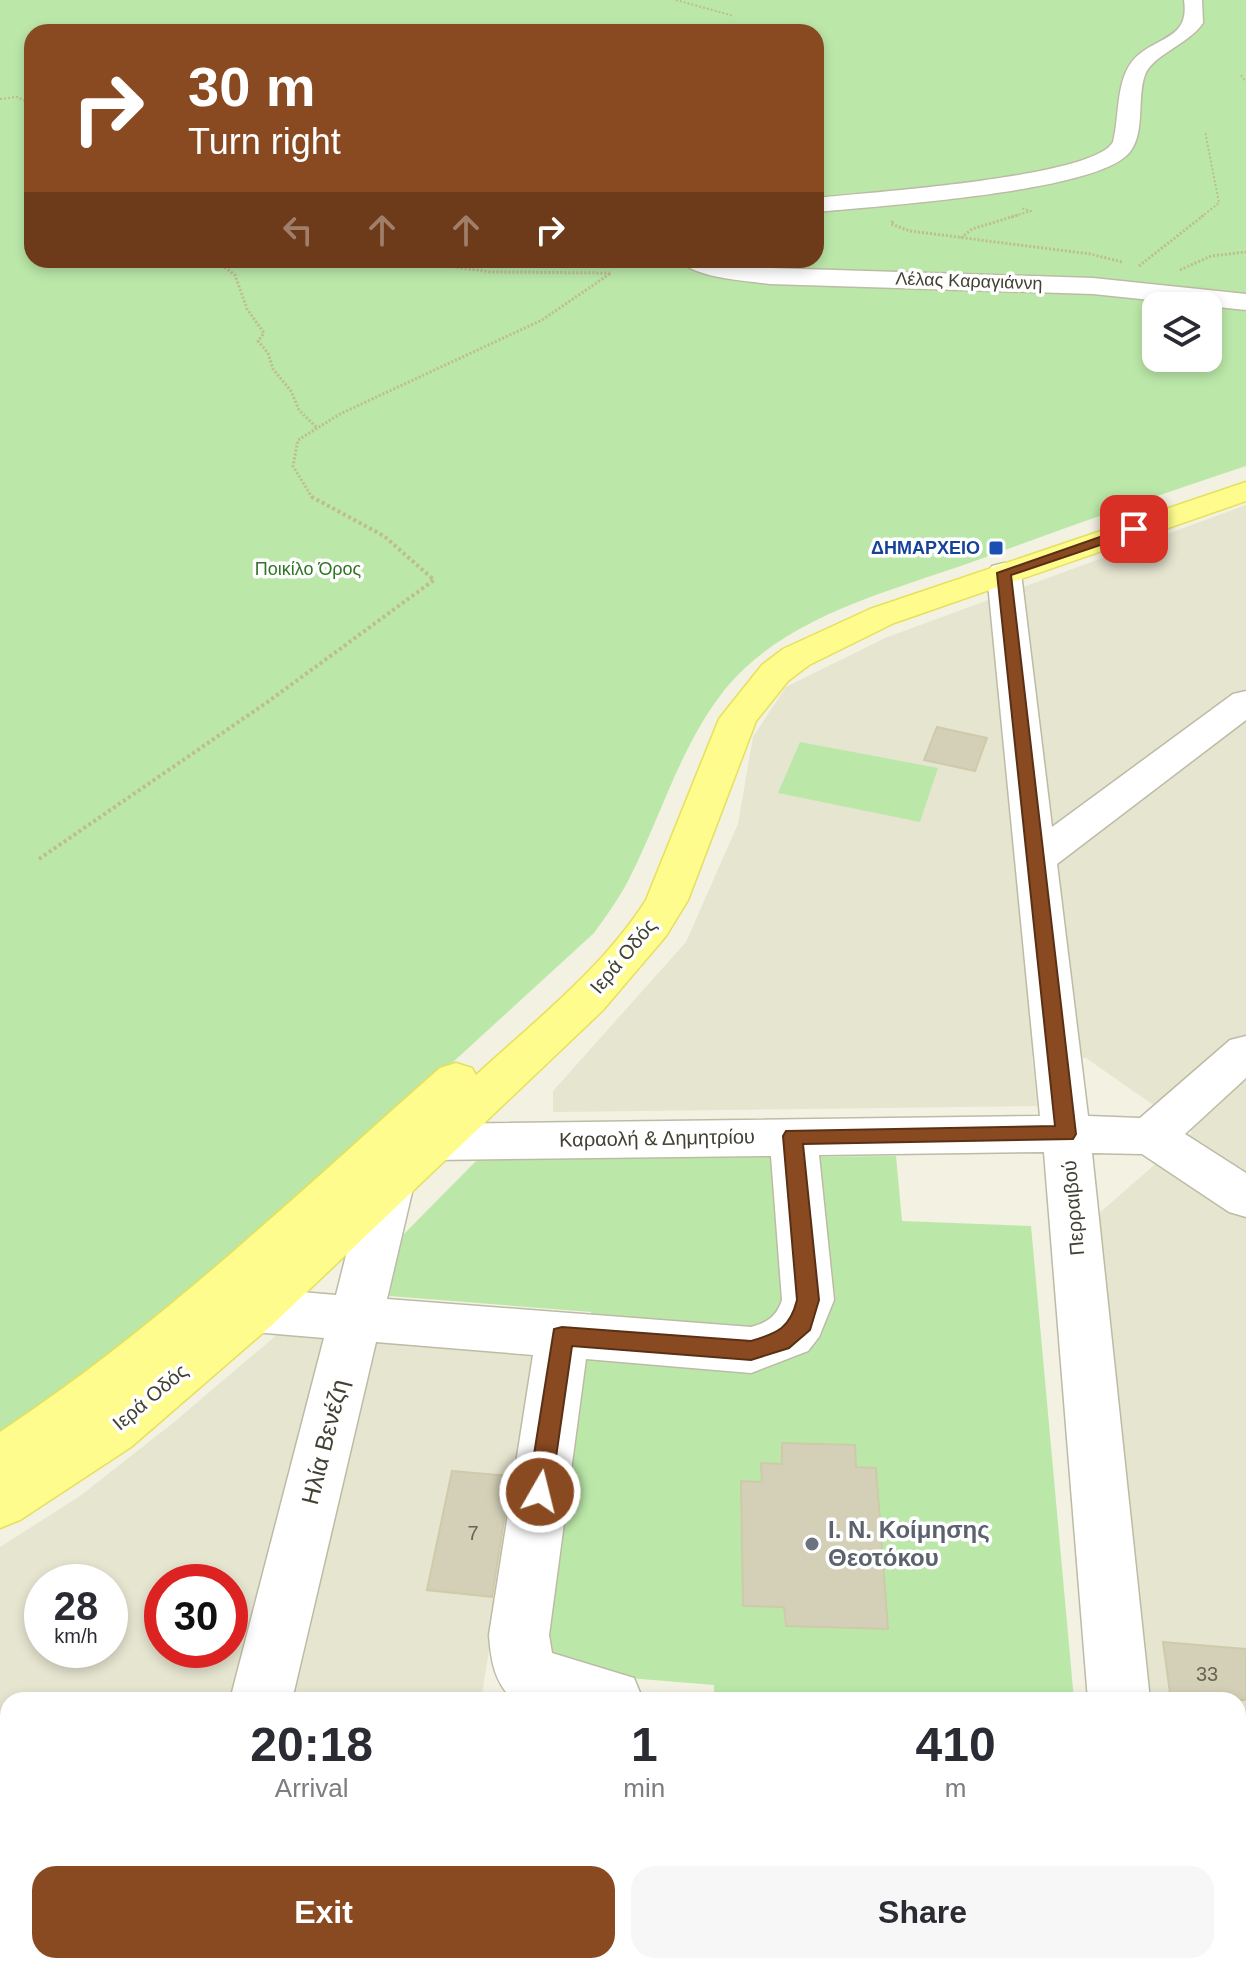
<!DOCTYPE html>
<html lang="en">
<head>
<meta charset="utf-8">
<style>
  body { margin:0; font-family:Arial,sans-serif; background:#f7f7f7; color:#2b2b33; height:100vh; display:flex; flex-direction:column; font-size:30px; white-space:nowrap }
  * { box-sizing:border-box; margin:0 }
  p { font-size:26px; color:#7c7c81 }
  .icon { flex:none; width:44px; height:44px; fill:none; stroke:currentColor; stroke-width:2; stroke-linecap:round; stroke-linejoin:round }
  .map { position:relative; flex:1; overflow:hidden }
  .side { position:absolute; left:0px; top:1692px; width:1246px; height:282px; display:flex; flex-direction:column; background:#fff; border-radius:24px 24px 0 0; box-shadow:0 4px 12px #0003 }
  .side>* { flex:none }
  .guide { position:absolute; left:24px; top:24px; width:800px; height:244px; border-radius:24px; box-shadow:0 4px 12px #0003; background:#8a4a21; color:#fff; overflow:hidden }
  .controls { position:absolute; left:1142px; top:292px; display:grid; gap:16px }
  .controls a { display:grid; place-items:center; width:80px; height:80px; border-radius:16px; background:#fff; box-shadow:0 4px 12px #0003; font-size:40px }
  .speed { position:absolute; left:24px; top:1564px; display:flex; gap:16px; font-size:40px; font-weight:700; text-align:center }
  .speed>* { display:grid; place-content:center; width:104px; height:104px; border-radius:50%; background:#fff; box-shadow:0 4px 12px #0003; line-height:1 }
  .speed small { font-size:20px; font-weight:400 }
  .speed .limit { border:12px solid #d22; background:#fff; color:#111 }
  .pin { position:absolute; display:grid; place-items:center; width:68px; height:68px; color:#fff; margin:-34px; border-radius:16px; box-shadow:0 4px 12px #0006 }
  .me { position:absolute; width:88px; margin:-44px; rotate:8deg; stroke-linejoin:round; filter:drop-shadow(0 0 6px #0008) }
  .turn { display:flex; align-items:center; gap:28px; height:168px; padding:0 32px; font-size:36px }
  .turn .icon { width:104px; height:104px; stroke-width:2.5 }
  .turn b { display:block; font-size:56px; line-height:68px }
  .lanes { display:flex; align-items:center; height:76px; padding:0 32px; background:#0003; justify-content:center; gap:40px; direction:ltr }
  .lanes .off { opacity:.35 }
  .eta { display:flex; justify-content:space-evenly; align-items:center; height:136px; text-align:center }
  .eta b { font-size:48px; font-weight:800; line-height:56px }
  .primary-button { display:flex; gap:16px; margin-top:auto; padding:16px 32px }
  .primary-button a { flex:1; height:92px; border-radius:24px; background:#8a4a21; color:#fff; font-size:32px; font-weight:800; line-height:92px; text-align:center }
  .primary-button a+a { background:#f7f7f7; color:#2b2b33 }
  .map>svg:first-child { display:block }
</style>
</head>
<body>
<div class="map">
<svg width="1246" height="1973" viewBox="0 0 1246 1973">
  <rect width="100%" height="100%" fill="#f2f1e2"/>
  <g fill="#e6e5d0" fill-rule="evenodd">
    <polygon points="1246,505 1246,1973 922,1973 922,1966 1238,1966 1238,1700 1146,1700 1089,1222 1192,1132 1086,1058 1032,1055 1037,1106 553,1112 553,1091 686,942 738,824 753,737 786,687 885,638"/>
    <path d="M279 1333 536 1357 481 1700H8V1966H636V1969L684 1973H0V1547L80 1496 173 1423ZM42 1582H110V1650H42ZM162 1582H230V1650H162Z"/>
  </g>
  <g fill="#bbe8a9" fill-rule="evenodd">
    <path d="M0 0H1246V466C1158 495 1070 526 983 558 896 590 787 614 726 688 681 744 662 814 630 877 620 897 607 915 594 933L193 1300 0 1443ZM32 32H816V260H32ZM1156 306H1208V358H1156Z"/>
    <polygon points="800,742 938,768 920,822 778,793"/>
    <polygon points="896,1156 902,1221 1031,1226 1074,1700 714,1700 714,1685 543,1671 591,1312 389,1296 401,1237 478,1159"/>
  </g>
  <g fill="#d3d0b7" stroke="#cecaaa" stroke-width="2">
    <polygon points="937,727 987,738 975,771 924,760"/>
    <polygon points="782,1443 855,1445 856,1467 876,1468 888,1629 786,1626 784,1607 743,1606 741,1481 762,1482 761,1463 782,1464"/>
    <polygon points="452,1471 511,1476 492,1597 427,1590"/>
    <polygon points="1163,1642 1246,1649 1246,1700 1171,1700"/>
  </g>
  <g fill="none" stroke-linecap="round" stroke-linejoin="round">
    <g stroke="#bdbba5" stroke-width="3">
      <g id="minor">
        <path d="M1184 0H1202L1203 23C1188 45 1152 55 1145 75 1136 98 1147 138 1126 156 1085 193 877 206 816 212V198C863 193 1094 178 1113 142 1120 115 1115 78 1136 57 1158 36 1190 39 1184 0Z"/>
        <path d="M680 260H719L770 268 1093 278 1246 294V310L1093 294 770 284C749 281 693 278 680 260Z"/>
        <path d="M1004 563 1016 566 1021 573 1052 827 1233 694 1246 691V720L1057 864 1088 1116 1140 1118 1230 1040 1246 1036V1078L1185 1134 1246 1173V1217L1229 1212 1142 1154 1092 1153 1150 1700H1088L1044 1152 819 1155 834 1300 819 1337 808 1351 751 1373 586 1359 549 1635 552 1653 634 1678 643 1700H513C494 1681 491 1661 489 1635L533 1355 376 1342 292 1700H230L324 1338 253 1332 234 1325 227 1310 234 1295 253 1288 336 1295 364 1184 372 1171 389 1165 406 1171 414 1184 387 1299 751 1327C767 1323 777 1316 782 1300L771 1156 434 1160 417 1155 410 1142 417 1129 434 1124 1040 1116 987 573 992 566Z"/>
        <polygon points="0,1841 8,1842 8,1910 0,1909"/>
        <polygon points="160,1966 230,1966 228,1973 158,1973"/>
        <polygon points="641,1966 711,1966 710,1973 640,1973"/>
        <polygon points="896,1966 1031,1966 1034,1973 899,1973"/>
        <polygon points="1108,1966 1178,1966 1179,1973 1109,1973"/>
      </g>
    </g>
    <g stroke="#e6e05b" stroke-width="3">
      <path id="major" d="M1246 482V501L894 623 809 665 788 681 756 721 688 900 666 936 603 1010 272 1325 131 1447 20 1520 0 1528V1432C159 1327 297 1194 440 1068L456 1063 472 1068 476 1075C535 1021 603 968 646 900L719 719 762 665 783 649 870 609Z"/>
    </g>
    <g stroke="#bfbb95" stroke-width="2" stroke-dasharray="2 2" stroke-linecap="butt">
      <polyline points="676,0 734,16"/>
      <polyline points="1241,75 1246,82"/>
      <polyline points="0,99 17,97 32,104"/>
      <polyline points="1011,217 1031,211 1021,208"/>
      <polyline points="1201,217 1219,203 1205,131"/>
    </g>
    <g stroke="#bfbb95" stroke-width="3" stroke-dasharray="2 2" stroke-linecap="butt">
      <polyline points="893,221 891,224 910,231 1090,254 1122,262"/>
      <polyline points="961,238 972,229 1018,215"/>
      <polyline points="215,260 235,275 247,309 264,333 258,341 268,353 273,369 291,391 299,410 317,428"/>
      <polyline points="269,260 432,264 491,272 611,273 542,320 340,414 298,440 293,466 313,499"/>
      <polyline points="1139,266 1204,215"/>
      <polyline points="1180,270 1211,256 1246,252"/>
    </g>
    <polyline stroke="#bfbb95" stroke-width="4" stroke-dasharray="3 3" stroke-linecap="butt" points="39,859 269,701 434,580 384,536 312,497"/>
    <use href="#minor" fill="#fff" fill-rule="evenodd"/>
    <use href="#major" fill="#fffc8e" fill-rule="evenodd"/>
  </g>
  <path fill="#8a4a21" stroke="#5a3015" stroke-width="2" d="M1134 525 1141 529 1139 532 1011 575 1076 1134 1073 1139 803 1144 819 1300 810 1330 789 1348 751 1360 572 1346 551 1492 548 1499 540 1502 531 1499 528 1492 554 1329 562 1327 751 1341C778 1333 790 1328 797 1300L783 1136 786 1131 1055 1126 997 573Z"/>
  <rect fill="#1a4fb4" stroke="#fff" stroke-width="3" x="988" y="540" width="16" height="16" rx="4"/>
  <circle fill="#6b7280" stroke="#fff" stroke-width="3" cx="812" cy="1544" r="8"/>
  <g text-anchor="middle" stroke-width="7" stroke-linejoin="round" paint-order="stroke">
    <g font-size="18" fill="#434133" stroke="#fff">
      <text transform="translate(969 281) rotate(2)" y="6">Λέλας Καραγιάννη</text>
    </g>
    <g font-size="18" font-weight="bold" fill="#164399" stroke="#fff" text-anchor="end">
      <text x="980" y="554">ΔΗΜΑΡΧΕΙΟ</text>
    </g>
    <g font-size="18" fill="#2f7525" stroke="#fff">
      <text x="308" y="575">Ποικίλο Όρος</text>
    </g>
    <g font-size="20" fill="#434133" stroke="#fff">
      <text transform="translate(623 956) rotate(-50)" y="7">Ιερά Οδός</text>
      <text transform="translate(657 1138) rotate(-1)" y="7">Καραολή &amp; Δημητρίου</text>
      <text transform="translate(1073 1208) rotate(-95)" y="7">Περραιβού</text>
      <text transform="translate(150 1397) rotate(-40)" y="7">Ιερά Οδός</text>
    </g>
    <g font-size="20" fill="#676554">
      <text x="473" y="1540">7</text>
      <text x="1207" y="1681">33</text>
    </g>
    <g font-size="24" fill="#434133" stroke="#fff">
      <text transform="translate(325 1442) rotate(-76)" y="8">Ηλία Βενέζη</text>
    </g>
    <g font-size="24" font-weight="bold" fill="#5b616d" stroke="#fff" text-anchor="start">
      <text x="828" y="1538">Ι. Ν. Κοίμησης<tspan x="828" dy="28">Θεοτόκου</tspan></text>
    </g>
  </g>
</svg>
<div class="controls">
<a><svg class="icon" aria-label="layers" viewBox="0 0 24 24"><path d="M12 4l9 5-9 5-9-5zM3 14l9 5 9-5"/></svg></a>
</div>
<div class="speed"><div>28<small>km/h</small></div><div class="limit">30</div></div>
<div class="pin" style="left:1134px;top:529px;background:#d93025"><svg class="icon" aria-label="arrive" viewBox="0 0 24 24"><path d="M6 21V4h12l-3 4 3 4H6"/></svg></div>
<svg class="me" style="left:540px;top:1492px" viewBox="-20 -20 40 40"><circle r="17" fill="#8a4a21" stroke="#fff" stroke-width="3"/><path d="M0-11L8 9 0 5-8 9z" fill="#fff"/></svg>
<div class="guide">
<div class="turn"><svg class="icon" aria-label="right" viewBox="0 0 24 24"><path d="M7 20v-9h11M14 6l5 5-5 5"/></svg><div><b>30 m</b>Turn right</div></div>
<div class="lanes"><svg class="icon off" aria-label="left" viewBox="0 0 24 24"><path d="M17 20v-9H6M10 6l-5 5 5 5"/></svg><svg class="icon off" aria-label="ahead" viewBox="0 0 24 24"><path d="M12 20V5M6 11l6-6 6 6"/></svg><svg class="icon off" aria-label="ahead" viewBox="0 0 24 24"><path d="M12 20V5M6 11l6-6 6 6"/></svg><svg class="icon" aria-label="right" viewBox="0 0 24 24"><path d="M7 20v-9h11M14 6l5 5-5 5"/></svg></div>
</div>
<section class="side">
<div class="eta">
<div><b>20:18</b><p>Arrival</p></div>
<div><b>1</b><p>min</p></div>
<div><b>410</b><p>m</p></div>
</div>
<div class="primary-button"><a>Exit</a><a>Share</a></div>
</section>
</div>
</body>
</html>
